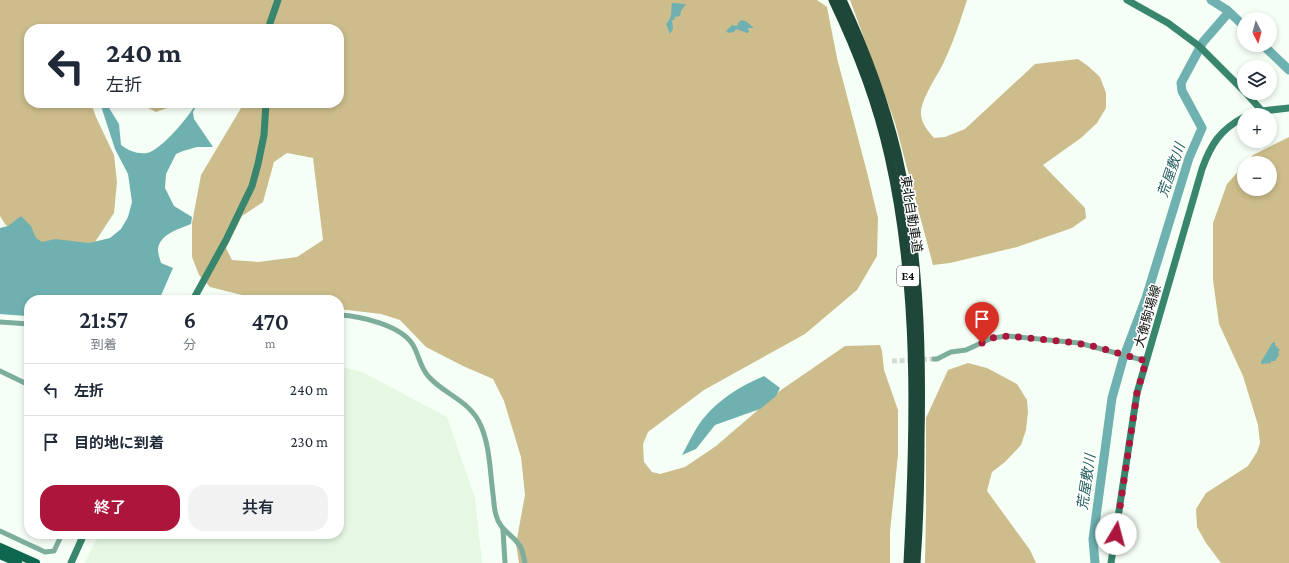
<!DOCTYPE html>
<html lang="ja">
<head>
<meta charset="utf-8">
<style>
  body { margin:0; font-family:"Crimson Pro","Noto Sans JP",serif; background:#f2f2f3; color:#1f2937; height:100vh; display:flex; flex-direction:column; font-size:15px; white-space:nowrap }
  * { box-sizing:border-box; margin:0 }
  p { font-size:13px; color:#747a83 }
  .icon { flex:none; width:22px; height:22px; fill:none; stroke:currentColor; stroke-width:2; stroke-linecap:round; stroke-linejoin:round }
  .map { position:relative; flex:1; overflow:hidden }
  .side { position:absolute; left:24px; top:295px; width:320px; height:244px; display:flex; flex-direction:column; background:#fff; border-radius:16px; box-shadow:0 2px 6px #0003 }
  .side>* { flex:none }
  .guide { position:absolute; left:24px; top:24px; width:320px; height:84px; border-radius:16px; box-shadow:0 2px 6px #0003; background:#fff; color:#1f2937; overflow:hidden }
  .needle { width:26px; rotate:174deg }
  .fabs { position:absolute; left:1237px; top:12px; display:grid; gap:8px }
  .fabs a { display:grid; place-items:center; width:40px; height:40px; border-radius:50%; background:#fff; box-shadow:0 2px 6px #0003; font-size:20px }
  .pin { position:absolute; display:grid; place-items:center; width:34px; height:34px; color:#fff; margin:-41px -17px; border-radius:50% 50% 50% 0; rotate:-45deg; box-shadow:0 0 4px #0007 }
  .pin .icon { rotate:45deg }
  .me { position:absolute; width:44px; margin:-22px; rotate:8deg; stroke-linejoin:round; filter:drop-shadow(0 0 3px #0008) }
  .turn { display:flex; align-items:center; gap:14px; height:84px; padding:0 16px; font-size:18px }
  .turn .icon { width:52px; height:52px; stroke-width:2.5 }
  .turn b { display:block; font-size:28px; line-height:34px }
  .eta { display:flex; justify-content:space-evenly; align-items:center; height:68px; text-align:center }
  .eta b { font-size:24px; font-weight:600; line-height:28px }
  .cta { display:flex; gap:8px; margin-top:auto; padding:8px 16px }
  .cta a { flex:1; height:46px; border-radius:16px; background:#ac163c; color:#fff; font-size:16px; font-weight:600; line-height:46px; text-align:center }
  .cta a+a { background:#f2f2f3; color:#1f2937 }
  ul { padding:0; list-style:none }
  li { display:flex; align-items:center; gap:12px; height:52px; padding:0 16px; border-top:1px solid #e0e1e3 }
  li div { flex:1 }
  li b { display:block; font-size:15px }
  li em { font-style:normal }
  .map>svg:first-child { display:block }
</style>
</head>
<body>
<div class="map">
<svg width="1289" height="563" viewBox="0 0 1289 563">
  <rect width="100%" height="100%" fill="#f6fff5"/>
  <polygon fill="#e4f8e2" points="339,366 362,372 447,417 475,498 482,563 85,563 99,534 339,534"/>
  <g fill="#cdbd8c" fill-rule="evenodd">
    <path d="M0 0H817L827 7 837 58 868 176 878 218 877 256 857 290 805 334 704 390 648 432 643 444 644 462 652 472 660 474 685 467 716 446 781 390 845 346 880 345 882 351 884 370 898 410V455L890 532V563H519L516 544 525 495 521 457 504 401 493 379 463 366 426 347 400 320 381 314 339 309V300H264L254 298 210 287 199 275 192 257V223L201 175 244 103H339V29H29V103H91L96 117 114 155 117 182 114 213 95 242 65 251 31 248 5 224 0 216ZM287 153 313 158 323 240 297 257 258 262 232 260 226 248 242 216 263 202 274 162Z"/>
    <path d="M850 0H967C960 22 953 43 943 64 937 76 920 101 921 114 921 123 928 131 934 138L945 137 965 129 1035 64 1078 59 1088 66 1100 77 1106 93V108L1097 123 1081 138 1043 165 1085 208 1086 218 1072 228 1017 247 950 263 933 265 895 123Z"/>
    <polygon points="147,103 178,103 176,105 156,112 148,108"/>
    <polygon points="1289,137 1289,563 1221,563 1206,543 1197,527 1196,509 1206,493 1248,466 1257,452 1260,443 1258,425 1243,376 1219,324 1213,280 1213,223 1227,184 1244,165 1244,189 1270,189 1270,163 1246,163 1253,155"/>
    <polygon points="968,363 987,368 1017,384 1027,400 1028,412 1026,430 1021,445 1005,462 992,472 987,491 1030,550 1036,563 925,563 926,510 926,418 948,370"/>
  </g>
  <g fill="#6fb1b1">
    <path d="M672 3 686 4 681 11 680 16 675 17 674 20H672L673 29 670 34 666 24C674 15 670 13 672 3Z"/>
    <polygon points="742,20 747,22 754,28 748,28 749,32 747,33 736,29 734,32 728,33 726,31 732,25 737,26 739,22"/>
    <path d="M100 103H106L119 124 121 145C129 151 137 154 147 153 160 151 191 115 196 103H198L193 112 194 119 213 147H197L183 151 176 154 166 174 165 188 174 206 192 217 191 224C179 229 159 234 158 250 158 254 160 259 161 263L173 268 159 300H29V313L26 316 0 314V228L8 226 21 216 31 226 36 238 42 242 55 239 89 243 110 238 121 229 128 217 132 202 128 174 115 149Z"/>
    <polygon points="1275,342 1275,345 1280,350 1278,352 1279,355 1275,361 1271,361 1271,363 1261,364 1261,362 1272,343"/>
    <path d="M764 376 780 388 776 396 760 409 715 425 696 449 682 455C688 444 694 431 702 420 718 400 740 386 764 376Z"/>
  </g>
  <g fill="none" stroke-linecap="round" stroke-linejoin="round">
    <g stroke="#6fb1b1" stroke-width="9">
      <polyline points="1211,0 1227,10 1244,26"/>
      <polyline points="1263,45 1289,70"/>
      <polyline points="1126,351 1146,298 1189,158 1202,128 1182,91 1181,83 1203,42 1229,12"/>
      <polyline points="1095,563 1093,539 1112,398 1123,359"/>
    </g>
    <polyline stroke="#d3dbd2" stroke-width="5" stroke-dasharray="5 2.5" stroke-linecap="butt" points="892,361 934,359"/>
    <g stroke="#7dad9b" stroke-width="5">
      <polyline points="195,296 206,300"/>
      <path d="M339 315C360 316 401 325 413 345 419 355 420 368 429 377 445 395 471 401 481 426 490 447 490 472 493 494 494 501 494 509 496 515 500 532 515 535 521 548 523 553 524 558 525 563"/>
      <polyline points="0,322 29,324"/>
      <polyline points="934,359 937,359 951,352 966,350 992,338 1008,336 1079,343 1146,361"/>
      <polyline points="0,371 29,385"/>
      <polyline points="503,530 505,563"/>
      <polyline points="0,531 45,552 54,551 62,534"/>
    </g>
    <g stroke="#38866d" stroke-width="7">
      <polyline points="1127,0 1168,23 1199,46 1244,91"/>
      <polyline points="269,29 270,23 278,0"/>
      <polyline points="1246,93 1262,111"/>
      <polyline points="1248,115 1262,111 1289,108"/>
      <polyline points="193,300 226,240 252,186 258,164 264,135 266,103"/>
      <polyline points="71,563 84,534"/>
      <path d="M1111 563 1137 393 1202 169C1211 144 1220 130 1244 117"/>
    </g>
    <g stroke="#0e674f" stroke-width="8">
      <polyline points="0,547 36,563"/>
      <polyline points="0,555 18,563"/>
    </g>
    <g stroke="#1f4739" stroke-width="9">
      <path d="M833 0C857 50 877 102 889 156 919 288 915 429 908 563"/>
      <path d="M842 0C865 49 884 100 897 153 919 247 922 343 920 439 920 480 919 522 916 563"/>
    </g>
  </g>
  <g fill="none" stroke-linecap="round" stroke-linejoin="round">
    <polyline stroke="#ac163c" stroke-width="7" stroke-dasharray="0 12.6" points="982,343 992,338 1008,336 1069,342 1093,346 1146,361 1137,393 1116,534"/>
  </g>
  <g text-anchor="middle" stroke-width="3" stroke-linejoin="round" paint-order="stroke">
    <rect fill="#fff" stroke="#565956" stroke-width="1" x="897" y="266" width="22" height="20" rx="3"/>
    <g font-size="12" font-weight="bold" fill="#0d120d">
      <text x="908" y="280">E4</text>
    </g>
    <g font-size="13" fill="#0d120d" stroke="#fff">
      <text transform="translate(912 214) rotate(81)" y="5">東北自動車道</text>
      <text transform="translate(1147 316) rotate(-74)" y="5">大衡駒場線</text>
    </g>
    <g font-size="14" font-style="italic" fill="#255e5e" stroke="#fff">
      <text transform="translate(1171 170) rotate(-71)" y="5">荒屋敷川</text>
      <text transform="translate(1086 482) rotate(-82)" y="5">荒屋敷川</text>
    </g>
  </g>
</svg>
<div class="fabs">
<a><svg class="needle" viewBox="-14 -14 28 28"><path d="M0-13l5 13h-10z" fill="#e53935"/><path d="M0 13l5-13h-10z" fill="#747a83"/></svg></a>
<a><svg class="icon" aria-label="layers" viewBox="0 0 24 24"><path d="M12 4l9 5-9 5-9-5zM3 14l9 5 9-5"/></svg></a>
<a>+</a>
<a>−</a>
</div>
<div class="pin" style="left:982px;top:343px;background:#d93025"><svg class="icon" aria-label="arrive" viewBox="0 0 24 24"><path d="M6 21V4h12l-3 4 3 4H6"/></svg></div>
<svg class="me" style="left:1116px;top:534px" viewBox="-20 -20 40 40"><circle r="19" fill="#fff"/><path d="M0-13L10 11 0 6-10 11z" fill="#ac163c"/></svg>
<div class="guide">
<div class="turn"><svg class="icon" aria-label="left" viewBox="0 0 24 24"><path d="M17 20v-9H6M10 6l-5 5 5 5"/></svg><div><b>240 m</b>左折</div></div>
</div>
<section class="side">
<div class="eta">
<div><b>21:57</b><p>到着</p></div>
<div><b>6</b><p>分</p></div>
<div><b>470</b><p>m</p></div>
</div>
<ul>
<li><svg class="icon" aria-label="left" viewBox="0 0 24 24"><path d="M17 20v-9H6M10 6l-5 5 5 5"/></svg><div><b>左折</b></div><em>240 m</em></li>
<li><svg class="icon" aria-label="arrive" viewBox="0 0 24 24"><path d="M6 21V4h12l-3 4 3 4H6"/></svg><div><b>目的地に到着</b></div><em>230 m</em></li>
</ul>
<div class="cta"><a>終了</a><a>共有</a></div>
</section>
</div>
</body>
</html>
